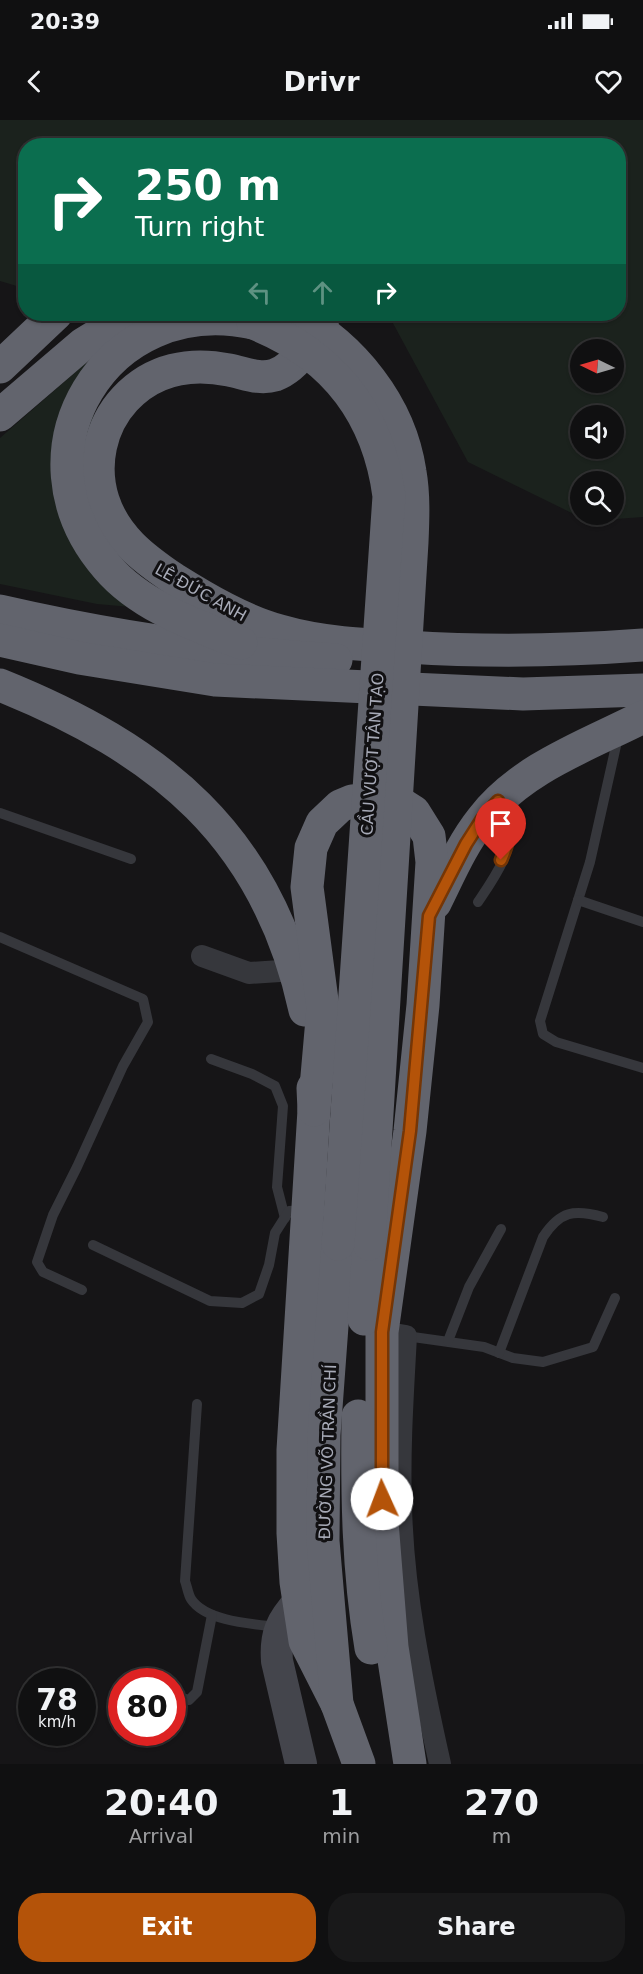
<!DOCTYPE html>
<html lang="en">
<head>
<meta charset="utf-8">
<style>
  body { margin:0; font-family:"DejaVu Sans",sans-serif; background:#19191a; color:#f1f3f6; height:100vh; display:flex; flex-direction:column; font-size:22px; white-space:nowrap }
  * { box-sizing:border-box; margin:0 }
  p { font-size:20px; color:#9c9d9f }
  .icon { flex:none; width:33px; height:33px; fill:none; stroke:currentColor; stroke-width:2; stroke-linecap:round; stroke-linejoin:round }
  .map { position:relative; height:1644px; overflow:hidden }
  .sheet { display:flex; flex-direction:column; background:#101011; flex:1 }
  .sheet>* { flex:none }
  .guide { position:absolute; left:18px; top:18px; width:608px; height:183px; border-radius:24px; box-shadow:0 2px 4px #0004,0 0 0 2px #303031; background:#0b6e4f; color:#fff; overflow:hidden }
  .needle { width:39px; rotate:275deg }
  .fabs { position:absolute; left:570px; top:219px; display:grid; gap:12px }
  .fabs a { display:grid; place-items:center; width:54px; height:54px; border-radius:50%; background:#101011; box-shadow:0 2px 4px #0004,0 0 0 2px #303031; font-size:30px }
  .speed { position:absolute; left:18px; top:1548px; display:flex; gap:12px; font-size:30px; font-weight:700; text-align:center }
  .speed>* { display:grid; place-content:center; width:78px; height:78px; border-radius:50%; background:#101011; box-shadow:0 2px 4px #0004,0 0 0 2px #303031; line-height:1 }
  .speed small { font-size:15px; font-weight:400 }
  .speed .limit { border:9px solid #d22; background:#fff; color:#111 }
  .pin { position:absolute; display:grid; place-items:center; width:51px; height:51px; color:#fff; margin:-62px -26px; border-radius:50% 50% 50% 0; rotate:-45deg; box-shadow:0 0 6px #0007 }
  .pin .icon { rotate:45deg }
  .me { position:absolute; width:66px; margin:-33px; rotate:358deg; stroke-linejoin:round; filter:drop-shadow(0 0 4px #0008) }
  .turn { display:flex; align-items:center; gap:21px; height:126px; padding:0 18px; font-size:27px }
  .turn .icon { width:78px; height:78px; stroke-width:2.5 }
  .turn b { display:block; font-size:42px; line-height:51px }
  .lanes { display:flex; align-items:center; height:57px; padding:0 18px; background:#0003; justify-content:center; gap:30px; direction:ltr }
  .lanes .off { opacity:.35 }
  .eta { display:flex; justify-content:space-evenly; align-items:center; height:102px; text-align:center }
  .eta b { font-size:36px; font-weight:600; line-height:42px }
  .cta { display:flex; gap:12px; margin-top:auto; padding:12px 18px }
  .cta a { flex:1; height:69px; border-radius:24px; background:#b45309; color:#fff; font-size:24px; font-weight:600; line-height:69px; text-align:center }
  .cta a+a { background:#19191a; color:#f1f3f6 }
  .status { display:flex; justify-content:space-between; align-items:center; height:42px; padding:0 30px; background:#101011; direction:ltr }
  .status svg { height:16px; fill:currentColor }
  header { display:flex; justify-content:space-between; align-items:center; height:78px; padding:0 18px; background:#101011; font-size:27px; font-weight:600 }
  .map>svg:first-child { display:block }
</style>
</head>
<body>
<div class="status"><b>20:39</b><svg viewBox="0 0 49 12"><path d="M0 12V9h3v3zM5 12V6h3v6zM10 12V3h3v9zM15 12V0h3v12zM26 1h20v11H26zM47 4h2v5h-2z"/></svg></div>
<header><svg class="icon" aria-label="back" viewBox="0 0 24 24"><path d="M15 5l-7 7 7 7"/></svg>Drivr<svg class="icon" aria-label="heart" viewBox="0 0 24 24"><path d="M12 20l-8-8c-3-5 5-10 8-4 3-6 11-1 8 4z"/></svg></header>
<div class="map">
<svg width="643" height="1644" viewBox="0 0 643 1644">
  <rect width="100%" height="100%" fill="#161517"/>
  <g fill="#1b221d" fill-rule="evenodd">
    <path d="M0 0H643V397L588 401 468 342 388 194H618V26H26V165L20 167 0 161ZM580 230H614V262H580ZM580 296H614V328H580ZM580 362H614V394H580Z"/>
    <polygon points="147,205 86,256 131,487 97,484 0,464 0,318 94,236"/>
  </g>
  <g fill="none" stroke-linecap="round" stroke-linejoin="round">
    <g stroke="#36373c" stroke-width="10">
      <polyline points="618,617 590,742 540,901 543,914 556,922 643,948"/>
      <polyline points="0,693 131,739"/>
      <polyline points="578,780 643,802"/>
      <path d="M478 782C492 761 516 728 510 701 509 696 503 689 500 684"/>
      <polyline points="0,817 143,879 148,902 123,946 77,1047 53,1095 37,1142 43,1152 82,1170"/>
      <polyline points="211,939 252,954 275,966 283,986 277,1067 285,1098"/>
      <polyline points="93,1125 210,1181 242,1183 259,1174 269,1145 275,1113 289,1091 303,1090"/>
      <polyline points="406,1216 484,1227 513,1238 543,1242 593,1227 615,1178"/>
      <polyline points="448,1221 469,1167 501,1109"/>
      <path d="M499 1233 543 1117C560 1091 574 1089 603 1097"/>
      <path d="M197 1284 185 1461C187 1466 188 1474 191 1479 206 1502 254 1504 279 1507"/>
      <polyline points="172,1575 189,1580 197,1572 212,1495"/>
    </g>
    <g stroke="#36373c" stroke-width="22">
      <polyline points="202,836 249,853 295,850"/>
      <path d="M382 1212 406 1216C403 1272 399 1329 401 1386 403 1473 421 1559 440 1644"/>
    </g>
    <path stroke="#44454c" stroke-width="32" d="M299 1482C281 1501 275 1515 277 1541L301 1644"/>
    <g stroke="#62646d" stroke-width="33">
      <path d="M325 194C315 216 299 246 275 255 259 260 245 253 229 250 190 242 153 249 125 279 100 306 92 345 103 380 115 417 143 438 174 459 206 479 243 501 280 511 321 523 365 525 407 527 485 532 564 531 643 525"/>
      <polyline points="0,247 56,194"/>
      <polyline points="0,295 83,224 132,194"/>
      <path d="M0 491C113 517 220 533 336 540"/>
      <polyline points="0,520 79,538 215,560 523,574 643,570"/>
      <path d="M241 523C195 505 140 486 107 447 8 333 106 171 253 203"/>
      <path d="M0 565C159 629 267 715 305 890"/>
      <path d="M435 783C449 755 462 724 482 699 521 648 588 625 643 597"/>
      <polyline points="313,968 314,990 293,1330 293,1413 296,1462 305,1521 337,1584"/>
      <polyline points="314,990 323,888 307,767 311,728 322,703 340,686 352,681 379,679 403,685 414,692 429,716 432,742 423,885 410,1011 382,1212 382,1402 392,1527 410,1644"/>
      <polyline points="338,1124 324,1315 323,1421 337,1584 359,1644"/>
      <polyline points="364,1199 369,1124"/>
      <path d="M358 1296C357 1374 358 1451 371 1528"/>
    </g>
    <g stroke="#62646d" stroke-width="33">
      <path d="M294 194C353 227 400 284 410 352 414 375 413 399 412 422L369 1124"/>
      <path d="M253 203C332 234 378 292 389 376L338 1124"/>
    </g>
  </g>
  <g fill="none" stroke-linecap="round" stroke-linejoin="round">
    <g stroke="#753606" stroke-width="15">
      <path id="route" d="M382 1379V1212L410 1011 429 796 466 724 482 699 498 681C513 705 512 715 501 740"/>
    </g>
    <use href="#route" stroke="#b45309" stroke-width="10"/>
  </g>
  <g text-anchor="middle" stroke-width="6" stroke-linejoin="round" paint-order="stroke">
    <g font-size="16" fill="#a7aab7" stroke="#111012">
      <text transform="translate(201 472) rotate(29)" y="6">LÊ ĐỨC ANH</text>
      <text transform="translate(372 634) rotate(-86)" y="6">CẦU VƯỢT TÂN TẠO</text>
      <text transform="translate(327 1332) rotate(-88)" y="6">ĐƯỜNG VÕ TRẦN CHÍ</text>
    </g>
  </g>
</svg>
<div class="fabs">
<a><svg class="needle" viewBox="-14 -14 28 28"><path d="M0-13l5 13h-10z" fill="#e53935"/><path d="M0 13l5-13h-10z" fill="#9c9d9f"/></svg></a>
<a><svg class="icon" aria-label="sound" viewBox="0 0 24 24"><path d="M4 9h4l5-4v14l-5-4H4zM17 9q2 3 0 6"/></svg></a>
<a><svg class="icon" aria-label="search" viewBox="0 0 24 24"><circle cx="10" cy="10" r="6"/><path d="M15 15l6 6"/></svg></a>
</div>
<div class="speed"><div>78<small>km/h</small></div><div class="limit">80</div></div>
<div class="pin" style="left:501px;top:740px;background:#d93025"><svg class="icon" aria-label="arrive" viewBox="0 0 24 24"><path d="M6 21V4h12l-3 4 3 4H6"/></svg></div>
<svg class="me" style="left:382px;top:1379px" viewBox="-20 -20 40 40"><circle r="19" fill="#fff"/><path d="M0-13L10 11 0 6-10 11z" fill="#b45309"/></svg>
<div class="guide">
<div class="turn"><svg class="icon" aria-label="right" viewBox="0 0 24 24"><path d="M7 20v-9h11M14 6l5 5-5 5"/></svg><div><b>250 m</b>Turn right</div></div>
<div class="lanes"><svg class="icon off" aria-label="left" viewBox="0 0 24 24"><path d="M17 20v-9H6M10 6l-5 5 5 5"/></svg><svg class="icon off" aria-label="ahead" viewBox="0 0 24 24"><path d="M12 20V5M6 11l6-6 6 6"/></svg><svg class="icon" aria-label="right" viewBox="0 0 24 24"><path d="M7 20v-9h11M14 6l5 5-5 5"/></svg></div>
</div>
</div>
<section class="sheet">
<div class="eta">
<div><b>20:40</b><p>Arrival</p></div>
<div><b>1</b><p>min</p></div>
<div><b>270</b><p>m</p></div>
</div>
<div class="cta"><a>Exit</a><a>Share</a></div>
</section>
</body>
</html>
